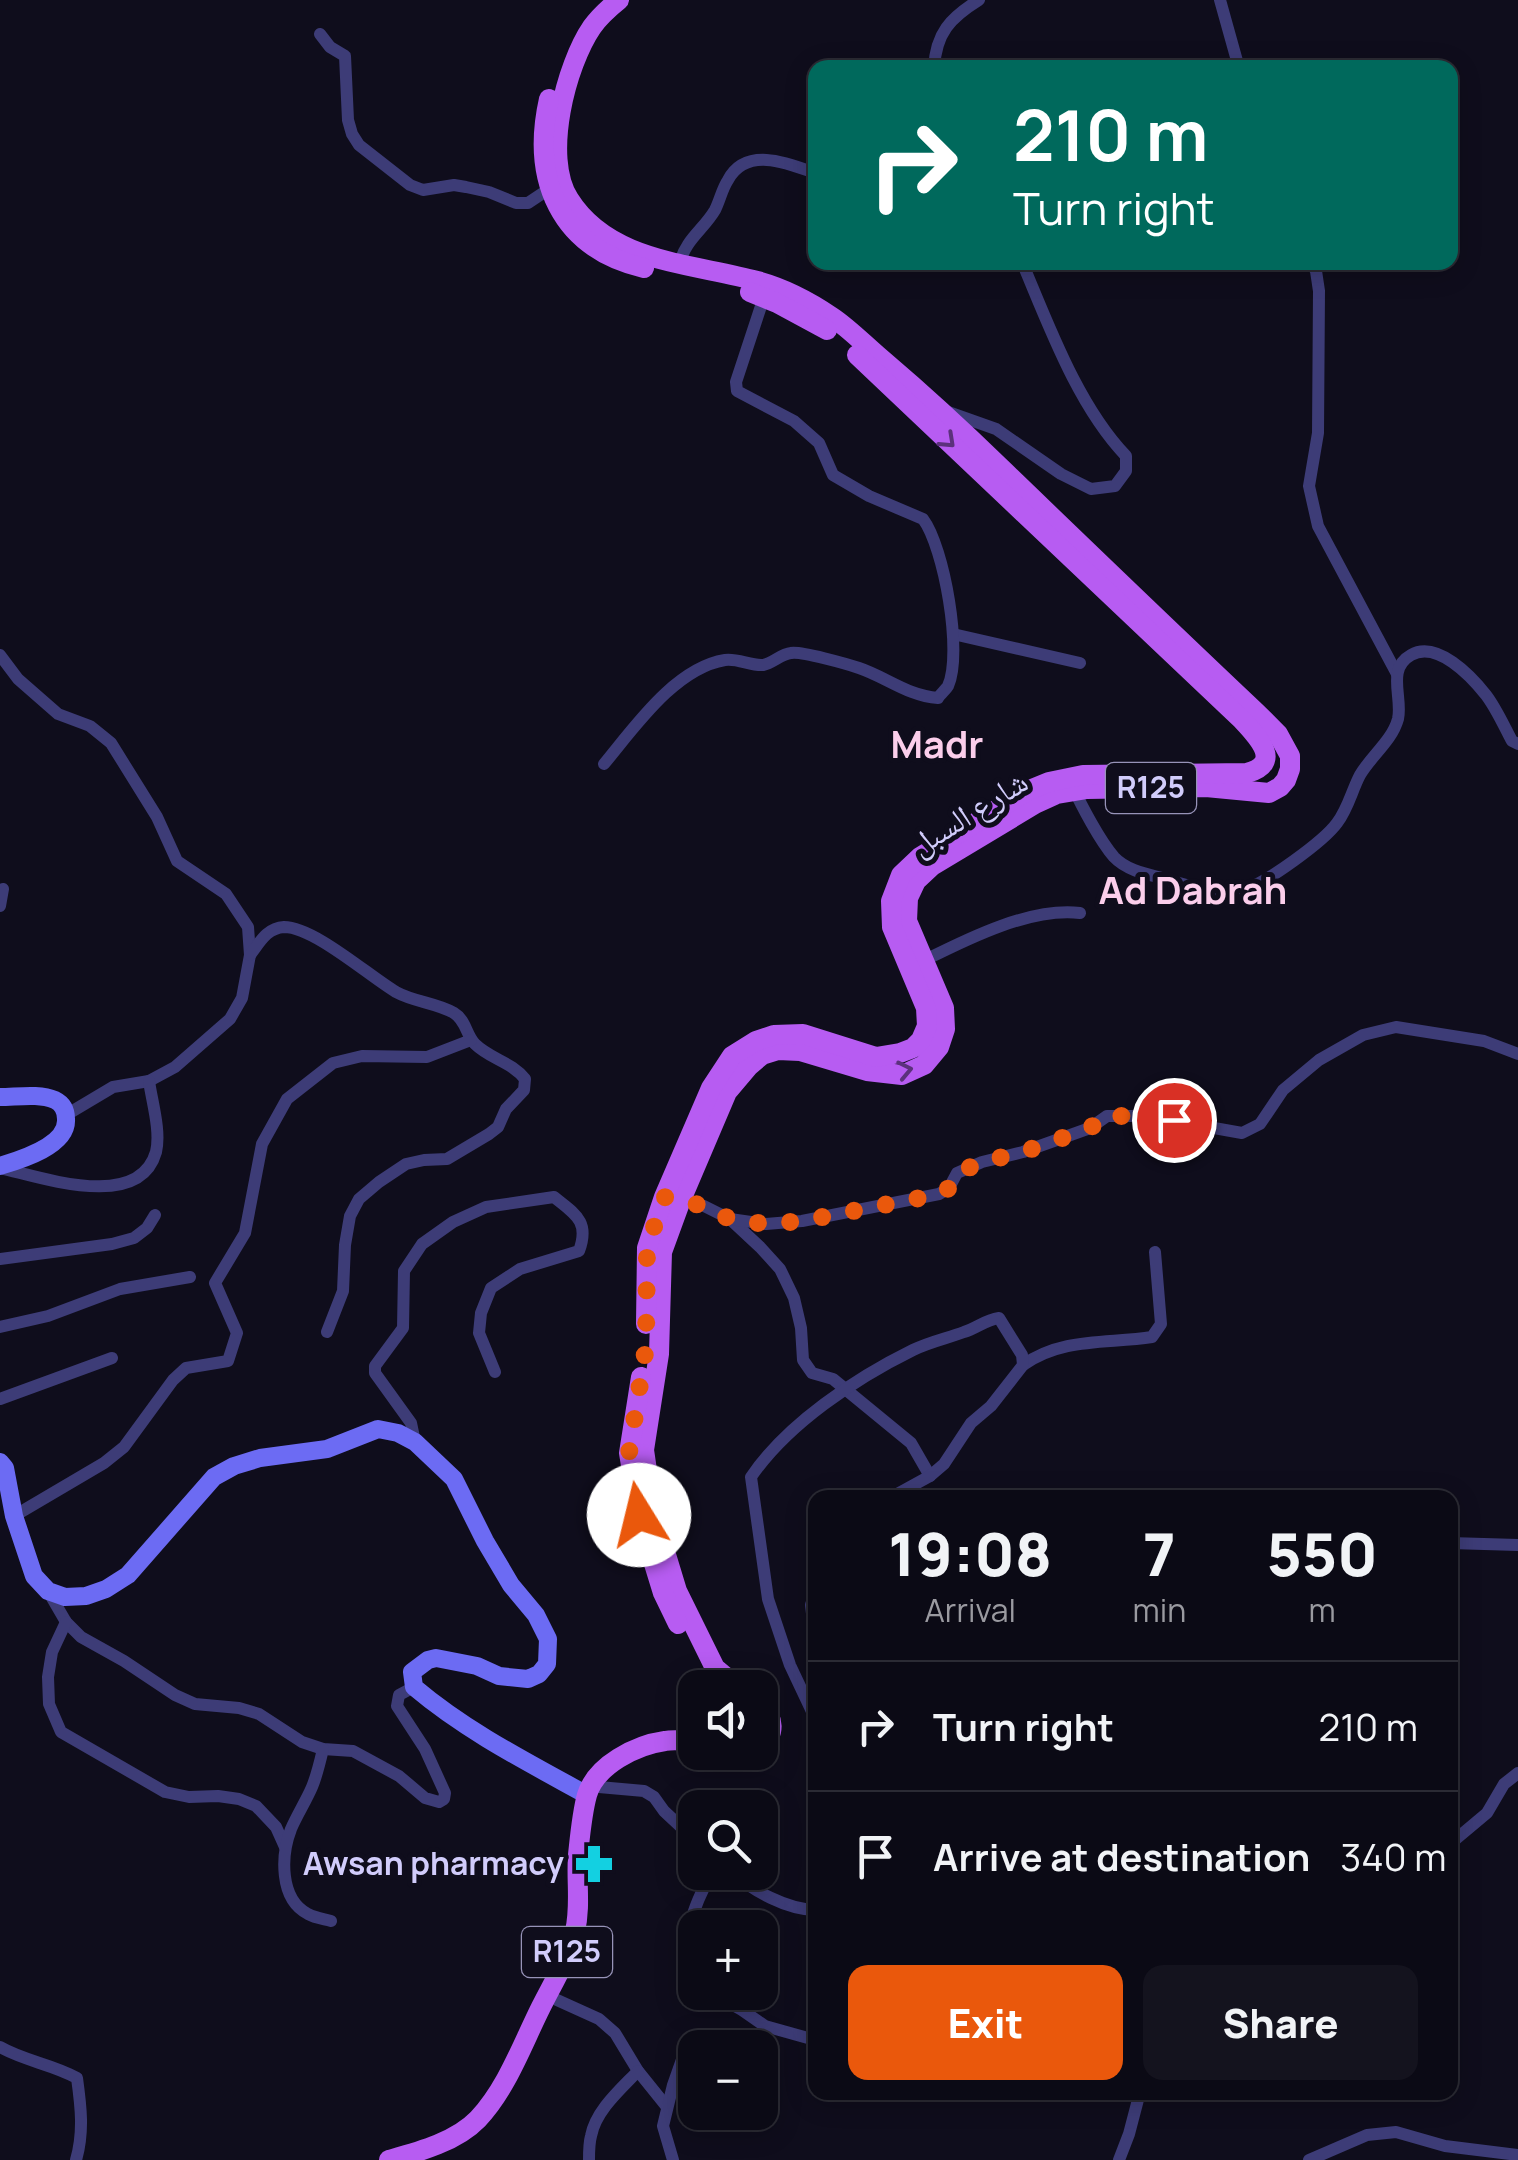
<!DOCTYPE html>
<html lang="en">
<head>
<meta charset="utf-8">
<style>
  body { margin:0; font-family:Manrope,"Noto Naskh Arabic",sans-serif; background:#14131e; color:#f1f3f6; height:100vh; display:flex; flex-direction:column; font-size:38px; white-space:nowrap }
  * { box-sizing:border-box; margin:0 }
  p { font-size:32px; color:#9a9aa0 }
  .icon { flex:none; width:55px; height:55px; fill:none; stroke:currentColor; stroke-width:2; stroke-linecap:round; stroke-linejoin:round }
  .map { position:relative; flex:1; overflow:hidden }
  .drawer { position:absolute; left:808px; top:1490px; width:650px; height:610px; display:flex; flex-direction:column; background:#0b0a15; border-radius:20px; box-shadow:0 5px 25px #0003,0 0 0 2px #2b2b34 }
  .drawer>* { flex:none }
  .hud { position:absolute; left:808px; top:60px; width:650px; height:210px; border-radius:20px; box-shadow:0 5px 25px #0003,0 0 0 2px #2b2b34; background:#00695c; color:#fff; overflow:hidden }
  .tools { position:absolute; left:678px; top:1670px; display:grid; gap:20px }
  .tools a { display:grid; place-items:center; width:100px; height:100px; border-radius:20px; background:#0b0a15; box-shadow:0 5px 25px #0003,0 0 0 2px #2b2b34; font-size:50px }
  .pin { position:absolute; display:grid; place-items:center; width:85px; height:85px; color:#fff; margin:-42px; border:5px solid #fff; border-radius:50%; box-shadow:0 2px 10px #0007 }
  .me { position:absolute; width:110px; margin:-55px; rotate:351deg; stroke-linejoin:round; filter:drop-shadow(0 0 8px #0008) }
  .turn { display:flex; align-items:center; gap:35px; height:210px; padding:0 40px; font-size:45px }
  .turn .icon { width:130px; height:130px; stroke-width:2.5 }
  .turn b { display:block; font-size:70px; line-height:85px }
  .eta { display:flex; justify-content:space-evenly; align-items:center; height:170px; text-align:center }
  .eta b { font-size:60px; font-weight:800; line-height:70px }
  .cta { display:flex; gap:20px; margin-top:auto; padding:20px 40px }
  .cta a { flex:1; height:115px; border-radius:20px; background:#ea580c; color:#fff; font-size:40px; font-weight:800; line-height:115px; text-align:center }
  .cta a+a { background:#14131e; color:#f1f3f6 }
  ul { padding:0; list-style:none }
  li { display:flex; align-items:center; gap:30px; height:130px; padding:0 40px; border-top:2px solid #2b2b34 }
  li div { flex:1 }
  li b { display:block; font-size:38px }
  li em { font-style:normal }
  .map>svg:first-child { display:block }
</style>
</head>
<body>
<div class="map">
<svg width="1518" height="2160" viewBox="0 0 1518 2160">
  <rect width="100%" height="100%" fill="#0f0d1c"/>
  <g fill="none" stroke-linecap="round" stroke-linejoin="round">
    <g stroke="#3d3c77" stroke-width="12">
      <polyline points="1220,0 1239,68"/>
      <polyline points="320,34 330,47 345,56 348,120 352,134 359,145 410,185 423,190 454,185 466,187 489,192 516,203 528,203 549,189"/>
      <path d="M934 68C936 33 950 18 979 0"/>
      <polyline points="1311,262 1316,271 1319,291 1318,433 1309,486 1318,526 1397,674"/>
      <path d="M680 263C685 240 704 229 715 210 720 200 722 189 728 180 746 146 788 163 815 173"/>
      <path d="M948 412 996 429 1061 474 1091 489 1115 486 1126 471V456C1078 406 1049 326 1022 262"/>
      <polyline points="953,634 1080,663"/>
      <polyline points="0,655 18,679 58,714 90,726 111,743 157,817 177,861 226,894 248,927 250,955 242,998 230,1019 175,1067 149,1081 113,1087 66,1115"/>
      <path d="M604 764C634 728 675 668 725 660 737 658 751 666 763 665 773 663 781 654 791 653 801 651 847 664 859 668 886 677 908 696 938 698 939 696 947 688 948 686 963 653 944 547 923 519L869 496 833 475 819 443 794 421 737 391 736 382 766 291"/>
      <path d="M1072 785C1081 805 1100 841 1114 857 1126 870 1146 874 1162 878 1188 886 1218 896 1245 889 1265 884 1324 841 1337 823 1348 809 1352 790 1360 775 1371 756 1392 741 1398 719 1403 698 1386 669 1411 655 1437 640 1471 676 1486 695 1496 708 1504 726 1512 741L1518 744"/>
      <polyline points="0,906 3,889"/>
      <path d="M250 955C260 942 267 928 284 927 314 927 369 976 396 992 414 1002 437 1003 454 1013 466 1020 466 1035 475 1044 490 1059 512 1062 525 1079L524 1090 506 1109 498 1127 489 1134 447 1159 424 1160 406 1164 379 1182 359 1199 350 1216 345 1245 343 1291 327 1332"/>
      <path d="M923 961C967 939 1030 907 1080 913"/>
      <path d="M0 1168C41 1177 139 1212 156 1152 161 1131 152 1102 149 1081"/>
      <polyline points="677,1199 704,1206 730,1219 760,1247 780,1269 794,1298 801,1328 803,1360 812,1373 833,1379 911,1443 930,1476"/>
      <polyline points="730,1219 766,1224 802,1221 939,1194 949,1188 957,1173 982,1162 1023,1152 1090,1128 1107,1116 1147,1116 1242,1133 1260,1124 1283,1090 1319,1060 1363,1035 1396,1027 1484,1041 1518,1054"/>
      <polyline points="0,1259 112,1244 134,1238 147,1228 155,1215"/>
      <polyline points="0,1327 48,1316 120,1289 190,1277"/>
      <path d="M1023 1365C1063 1337 1107 1344 1152 1337L1161 1324 1155 1252"/>
      <polyline points="0,1399 112,1358"/>
      <path d="M415 1442 411 1423 375 1373V1366L403 1328 404 1271 422 1244 453 1222 486 1207 554 1197C575 1214 590 1221 579 1251L520 1269 491 1288 481 1313 479 1333 495 1372"/>
      <polyline points="14,1516 104,1463 124,1447 173,1380 186,1368 228,1361 237,1333 215,1283 245,1233 262,1144 287,1099 333,1063 362,1056 427,1057 471,1040"/>
      <polyline points="1450,1543 1518,1545"/>
      <polyline points="48,1591 66,1622 81,1637 124,1661 175,1695 195,1704 239,1708 259,1714 302,1742 323,1749 353,1751 399,1776 425,1798 439,1802 444,1799 445,1793 425,1749 397,1706 399,1695 414,1687"/>
      <polyline points="815,1593 811,1605 815,1639"/>
      <polyline points="66,1622 52,1652 48,1677 49,1704 61,1732 165,1792 189,1797 218,1796 239,1799 256,1806 276,1827 285,1847"/>
      <path d="M815 1718 790 1665 768 1599 751 1477C787 1424 856 1378 913 1350 929 1342 948 1338 964 1332 977 1328 985 1320 999 1318L1022 1355 1023 1365 991 1406 971 1423 944 1464 930 1476 890 1498"/>
      <path d="M323 1749C320 1762 317 1775 312 1787 306 1801 297 1815 291 1829 281 1855 279 1899 308 1914 315 1918 324 1919 331 1921"/>
      <polyline points="592,1784 599,1787 644,1791 654,1797 664,1811 695,1840"/>
      <polyline points="1450,1844 1487,1813 1504,1784 1518,1773"/>
      <path d="M732 1872C753 1891 786 1909 815 1910"/>
      <path d="M695 1977C677 1943 695 1903 712 1872"/>
      <polyline points="710,1992 742,2010 765,2026 815,2040"/>
      <polyline points="557,2000 599,2019 615,2033 638,2071 667,2107"/>
      <path d="M0 2047C24 2061 52 2064 77 2078 81 2107 84 2132 76 2160"/>
      <path d="M589 2160C589 2152 589 2143 591 2136 596 2110 621 2089 638 2071"/>
      <polyline points="673,2160 663,2126 673,2085 685,2051"/>
      <polyline points="1119,2160 1129,2134 1140,2092"/>
      <polyline points="1309,2160 1367,2135 1396,2132 1445,2146 1518,2155"/>
    </g>
    <g stroke="#6c6bf3" stroke-width="18">
      <path d="M0 1097C17 1097 39 1093 55 1100 63 1104 66 1111 66 1119 68 1146 20 1160 0 1166"/>
      <path d="M0 1462 5 1468 14 1516 34 1576 48 1591 65 1597 86 1596 106 1589 128 1575 214 1477 234 1466 260 1458 327 1449 378 1429 398 1433 415 1442 454 1479 485 1541 511 1585 536 1615 548 1639 547 1664 539 1674 528 1679 499 1676 477 1666 436 1658 428 1660 412 1672 414 1687C466 1731 527 1762 587 1795"/>
    </g>
    <g stroke="#b75cf2" stroke-width="20">
      <path d="M619 0C609 8 600 16 592 27 566 65 542 157 569 199 609 263 692 263 757 281 783 288 810 302 832 317 850 329 867 347 884 361 924 395 963 431 1001 468 1086 550 1171 632 1257 713L1278 734 1290 756V769L1286 780 1280 787 1269 793 1206 787 1087 789 1057 794 1035 804 932 866 916 881 908 898 907 921 944 1008 945 1029 939 1047 924 1065 902 1075 867 1071 800 1051 778 1050 762 1055 749 1066 727 1092 681 1200 662 1252 659 1354 644 1450 653 1512 677 1591 715 1668 739 1688"/>
      <path d="M549 99C531 179 559 248 644 268"/>
      <polyline points="750,292 777,303 827,330"/>
      <path d="M646 1324 647 1248 664 1197 711 1088 732 1056 756 1041 774 1035 803 1034 876 1057 900 1053 913 1048 921 1040 927 1026 926 1008 892 927 891 901 901 875 920 857 1027 791 1049 782 1083 775 1247 773C1284 763 1257 736 1241 719L857 355"/>
      <polyline points="641,1377 629,1453 639,1515 663,1593 678,1624"/>
      <path d="M760 1704C775 1718 776 1734 760 1748"/>
      <polyline points="733,1752 747,1752"/>
      <path d="M389 2160C418 2152 456 2142 478 2119 507 2088 522 2045 541 2007 553 1983 569 1957 575 1931 581 1906 576 1881 578 1855 580 1836 582 1813 587 1795 596 1765 636 1745 665 1741 674 1739 685 1741 695 1741"/>
    </g>
  </g>
  <defs><path id="oneway-chevron" d="M-2-3.5L2.5 0L-2 3.5" fill="none" stroke-width="1.6" stroke-linecap="round" stroke-linejoin="round" transform="scale(2.5)"/></defs>
  <g stroke="#5b317c">
    <use href="#oneway-chevron" transform="translate(948 441) rotate(43)"/>
    <use href="#oneway-chevron" transform="translate(905 1070) rotate(-12)"/>
  </g>
  <g fill="none" stroke-linecap="round" stroke-linejoin="round">
    <polyline stroke="#ea580c" stroke-width="18" stroke-dasharray="0 32.4" points="639,1515 629,1453 646,1347 647,1248 664,1197 704,1206 730,1219 766,1224 802,1221 940,1194 949,1188 957,1173 982,1162 1023,1152 1090,1128 1106,1116 1147,1116 1174,1120"/>
  </g>
  <defs>
    <g id="pharmacy-bare" transform="scale(3)"><path d="M-2-6h4v4h4v4h-4v4h-4v-4h-4v-4h4Z" fill="#13d0e1" stroke="#0f0d1c" stroke-width="2.5" paint-order="stroke"/></g>
  </defs>
  <g fill-rule="evenodd">
    <use href="#pharmacy-bare" x="594" y="1864"/>
  </g>
  <g text-anchor="middle" stroke-width="10" stroke-linejoin="round" paint-order="stroke">
    <g fill="#0f0d1c" stroke="#9793b8" stroke-width="2.5">
      <rect x="1106" y="763" width="90" height="50" rx="8"/>
      <rect x="522" y="1927" width="90" height="50" rx="8"/>
    </g>
    <g font-size="30" font-weight="bold" fill="#d1ccfb">
      <text x="1151" y="798">R125</text>
      <text x="567" y="1962">R125</text>
    </g>
    <g font-size="32" fill="#d1ccfb" stroke="#0f0d1c">
      <text transform="translate(969 813) rotate(-32)" y="11">شارع السبل</text>
    </g>
    <g font-size="32" font-weight="bold" fill="#d1ccfb" stroke="#0f0d1c" text-anchor="end">
      <text x="564" y="1875">Awsan pharmacy</text>
    </g>
    <g font-size="38" font-weight="bold" fill="#fbceeb" stroke="#0f0d1c">
      <text x="937" y="758">Madr</text>
      <text x="1193" y="904">Ad Dabrah</text>
    </g>
  </g>
</svg>
<div class="tools">
<a><svg class="icon" aria-label="sound" viewBox="0 0 24 24"><path d="M4 9h4l5-4v14l-5-4H4zM17 9q2 3 0 6"/></svg></a>
<a><svg class="icon" aria-label="search" viewBox="0 0 24 24"><circle cx="10" cy="10" r="6"/><path d="M15 15l6 6"/></svg></a>
<a>+</a>
<a>−</a>
</div>
<div class="pin" style="left:1174px;top:1120px;background:#d93025"><svg class="icon" aria-label="arrive" viewBox="0 0 24 24"><path d="M6 21V4h12l-3 4 3 4H6"/></svg></div>
<svg class="me" style="left:639px;top:1515px" viewBox="-20 -20 40 40"><circle r="19" fill="#fff"/><path d="M0-13L10 11 0 6-10 11z" fill="#ea580c"/></svg>
<div class="hud">
<div class="turn"><svg class="icon" aria-label="right" viewBox="0 0 24 24"><path d="M7 20v-9h11M14 6l5 5-5 5"/></svg><div><b>210 m</b>Turn right</div></div>
</div>
<section class="drawer">
<div class="eta">
<div><b>19:08</b><p>Arrival</p></div>
<div><b>7</b><p>min</p></div>
<div><b>550</b><p>m</p></div>
</div>
<ul>
<li><svg class="icon" aria-label="right" viewBox="0 0 24 24"><path d="M7 20v-9h11M14 6l5 5-5 5"/></svg><div><b>Turn right</b></div><em>210 m</em></li>
<li><svg class="icon" aria-label="arrive" viewBox="0 0 24 24"><path d="M6 21V4h12l-3 4 3 4H6"/></svg><div><b>Arrive at destination</b></div><em>340 m</em></li>
</ul>
<div class="cta"><a>Exit</a><a>Share</a></div>
</section>
</div>
</body>
</html>
